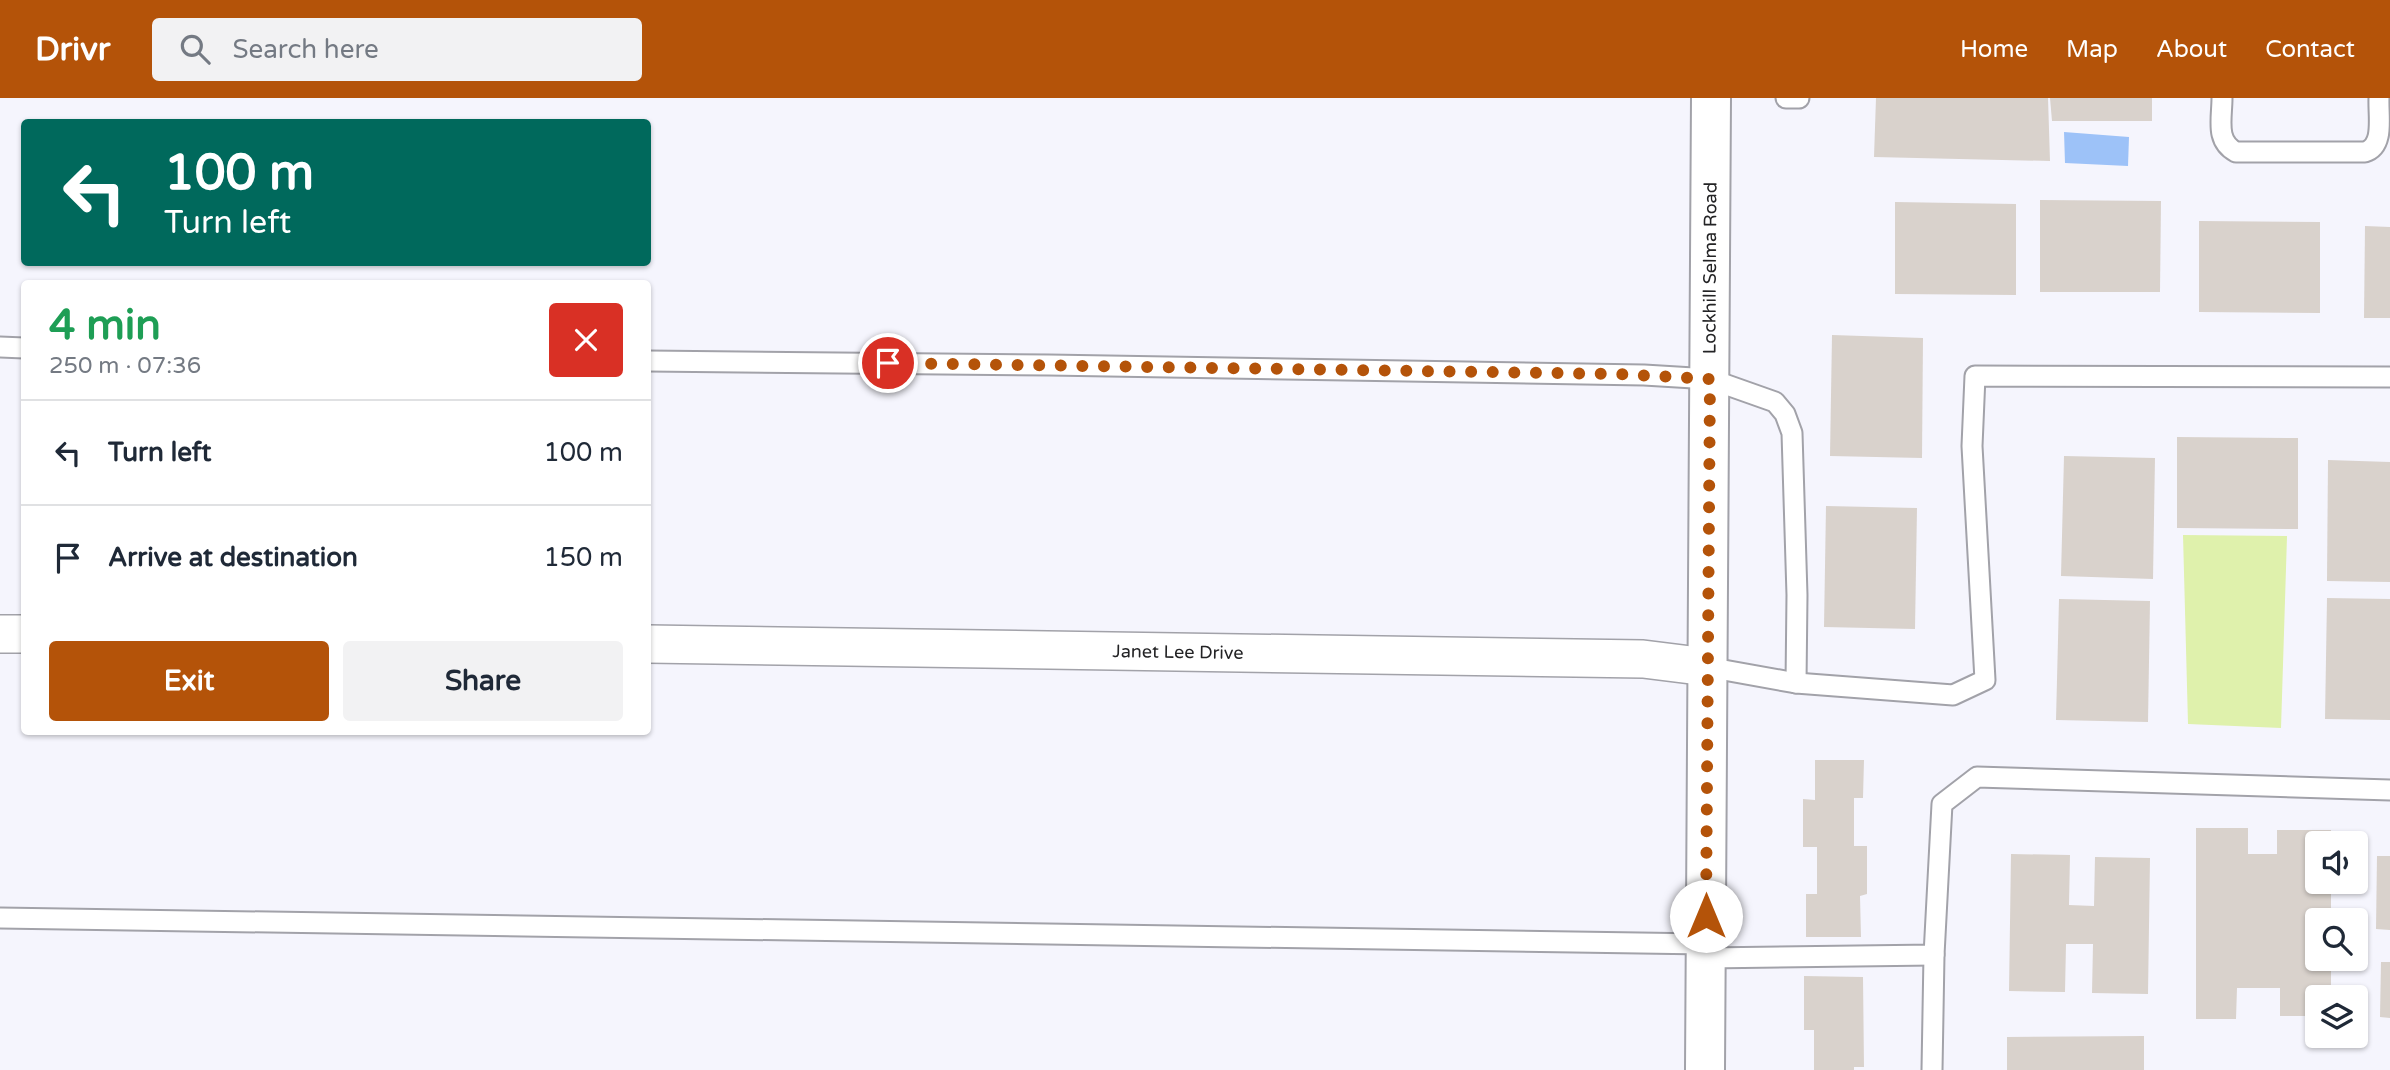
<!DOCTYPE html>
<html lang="en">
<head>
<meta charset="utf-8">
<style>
  body { margin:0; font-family:"Varela Round",sans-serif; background:#f2f2f3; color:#1f2937; height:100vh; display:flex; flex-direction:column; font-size:26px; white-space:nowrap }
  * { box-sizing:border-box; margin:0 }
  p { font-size:23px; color:#747a83 }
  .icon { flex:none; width:38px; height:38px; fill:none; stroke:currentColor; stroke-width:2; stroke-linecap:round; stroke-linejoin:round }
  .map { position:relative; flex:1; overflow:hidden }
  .drawer { position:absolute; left:21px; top:182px; width:630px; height:455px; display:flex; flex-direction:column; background:#fff; border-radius:7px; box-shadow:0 2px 5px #0004 }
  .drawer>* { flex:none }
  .banner { position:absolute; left:21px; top:21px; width:630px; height:147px; border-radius:7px; box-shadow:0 2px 5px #0004; background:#00695c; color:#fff; overflow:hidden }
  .tools { position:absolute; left:2305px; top:733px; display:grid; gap:14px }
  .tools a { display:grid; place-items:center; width:63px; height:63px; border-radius:7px; background:#fff; box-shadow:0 2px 5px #0004; font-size:35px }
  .pin { position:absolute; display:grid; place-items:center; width:60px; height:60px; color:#fff; margin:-30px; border:4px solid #fff; border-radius:50%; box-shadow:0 2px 7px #0007 }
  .me { position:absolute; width:77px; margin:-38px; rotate:0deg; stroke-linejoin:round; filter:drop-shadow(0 0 5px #0008) }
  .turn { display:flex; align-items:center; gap:24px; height:147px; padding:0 28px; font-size:32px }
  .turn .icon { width:91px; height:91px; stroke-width:2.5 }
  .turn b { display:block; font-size:49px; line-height:60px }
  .round { display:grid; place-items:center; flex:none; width:74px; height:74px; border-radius:7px; background:#f2f2f3 }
  .headline { display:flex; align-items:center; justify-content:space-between; height:119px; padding:0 28px }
  h1 { font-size:42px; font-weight:700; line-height:52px; color:#1e9e55 }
  .button { display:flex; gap:14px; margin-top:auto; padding:14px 28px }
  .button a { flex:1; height:80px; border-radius:7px; background:#b45309; color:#fff; font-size:28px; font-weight:700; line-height:80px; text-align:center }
  .button a+a { background:#f2f2f3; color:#1f2937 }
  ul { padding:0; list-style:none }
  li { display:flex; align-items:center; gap:21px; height:105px; padding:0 28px; border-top:2px solid #e0e1e3 }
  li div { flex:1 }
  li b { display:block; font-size:26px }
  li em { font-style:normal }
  header { display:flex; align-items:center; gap:42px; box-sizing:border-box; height:98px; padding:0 35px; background:#b45309; color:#fff }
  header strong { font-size:33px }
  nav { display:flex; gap:38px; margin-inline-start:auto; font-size:24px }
  .search { width:490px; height:63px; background:#f2f2f3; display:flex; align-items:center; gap:18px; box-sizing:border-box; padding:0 24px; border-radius:7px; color:#747a83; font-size:26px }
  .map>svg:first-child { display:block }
</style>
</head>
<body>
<header>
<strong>Drivr</strong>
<div class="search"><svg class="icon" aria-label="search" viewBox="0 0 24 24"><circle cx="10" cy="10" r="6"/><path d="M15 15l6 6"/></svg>Search here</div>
<nav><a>Home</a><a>Map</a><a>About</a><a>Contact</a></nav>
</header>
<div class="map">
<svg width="2390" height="972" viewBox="0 0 2390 972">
  <rect width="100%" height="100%" fill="#f5f5fd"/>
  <polygon fill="#dff1ac" points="2183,437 2287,438 2281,630 2188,626"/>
  <polygon fill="#9dc2f8" points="2064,34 2129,39 2128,68 2065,65"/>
  <g fill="#d9d2cc">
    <polygon points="1876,0 2048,0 2050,63 1874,59"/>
    <polygon points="2050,0 2152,0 2152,23 2052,23"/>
    <polygon points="2040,102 2161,103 2160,194 2040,194"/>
    <polygon points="1895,104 2016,106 2016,197 1895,196"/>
    <polygon points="2199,123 2320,124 2320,215 2199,214"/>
    <polygon points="2365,128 2390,129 2390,220 2364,220"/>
    <polygon points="1832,237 1923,240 1922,360 1830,358"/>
    <polygon points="2177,339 2298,340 2298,431 2177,430"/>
    <polygon points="2064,358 2155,360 2153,481 2061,478"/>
    <polygon points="2328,362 2390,364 2390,484 2327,483"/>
    <polygon points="1826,408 1917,410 1915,531 1824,529"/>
    <polygon points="2327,500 2390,501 2390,622 2325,621"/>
    <polygon points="2059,501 2150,503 2148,624 2056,622"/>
    <polygon points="1815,662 1864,662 1863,700 1854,700 1854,748 1867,748 1867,796 1860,798 1861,839 1806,839 1806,796 1817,796 1817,749 1803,749 1803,701 1815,702"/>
    <polygon points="2196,730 2248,730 2248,756 2277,756 2277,732 2331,732 2331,746 2317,746 2317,784 2331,784 2331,822 2317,822 2317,861 2331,861 2331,900 2317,900 2317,918 2280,918 2280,890 2237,890 2236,921 2196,921"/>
    <polygon points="2011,756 2070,757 2069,807 2094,808 2095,759 2150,760 2148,896 2092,895 2093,846 2066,846 2065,894 2009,893"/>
    <polygon points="2377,758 2390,758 2390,832 2376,831"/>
    <polygon points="2381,864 2390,864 2390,920 2380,919"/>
    <polygon points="1804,878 1863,879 1864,969 1854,969 1854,972 1814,972 1814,932 1804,932"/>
    <polygon points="2144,938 2144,972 2007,972 2007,939"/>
  </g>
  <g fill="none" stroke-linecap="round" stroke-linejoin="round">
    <g stroke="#a2a2a9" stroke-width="23">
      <g id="service">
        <polyline points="1786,0 1799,0"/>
        <path d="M2222 0C2222 21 2215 43 2236 54H2365C2385 48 2378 18 2379 0"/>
        <polyline points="0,249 24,250"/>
        <polyline points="648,263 1049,267 1644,277 1710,281 1775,304 1785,316 1792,335 1797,497 1796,585"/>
        <polyline points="1707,569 1796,585 1953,597 1985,582 1972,348 1975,278 2390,279"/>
        <polyline points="0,820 1706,846"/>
        <polyline points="1706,860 1934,857 1942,706 1977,679 2390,692"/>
        <polyline points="1932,972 1934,857"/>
      </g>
    </g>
    <g stroke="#a2a2a9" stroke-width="40">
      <g id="minor">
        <polyline points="0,536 24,536"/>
        <path id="s1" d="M648 546 1643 561 1707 569"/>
      </g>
    </g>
    <g stroke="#a2a2a9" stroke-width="42">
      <g id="secondary">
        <path id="s2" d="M1705 972 1711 0"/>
      </g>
    </g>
    <use href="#service" stroke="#fff" stroke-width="19"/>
    <use href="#minor" stroke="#fff" stroke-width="37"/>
    <use href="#secondary" stroke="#fff" stroke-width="38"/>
  </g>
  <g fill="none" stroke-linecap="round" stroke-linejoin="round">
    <polyline stroke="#b45309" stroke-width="12" stroke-dasharray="0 21.6" points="888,265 1617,276 1710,281 1706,818"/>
  </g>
  <g text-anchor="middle" stroke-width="5" stroke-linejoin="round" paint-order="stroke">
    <g font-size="18" fill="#232325" stroke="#fff">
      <text dy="6" stroke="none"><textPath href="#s2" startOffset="802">Lockhill Selma Road</textPath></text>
      <text dy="6" stroke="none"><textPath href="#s1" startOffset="530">Janet Lee Drive</textPath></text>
    </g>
  </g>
</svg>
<div class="tools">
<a><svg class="icon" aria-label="sound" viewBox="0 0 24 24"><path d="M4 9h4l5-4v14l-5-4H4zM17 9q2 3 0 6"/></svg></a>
<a><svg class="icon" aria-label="search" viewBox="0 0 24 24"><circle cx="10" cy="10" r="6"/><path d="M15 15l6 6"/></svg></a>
<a><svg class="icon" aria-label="layers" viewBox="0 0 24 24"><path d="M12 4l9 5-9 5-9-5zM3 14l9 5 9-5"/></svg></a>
</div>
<div class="pin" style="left:888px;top:265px;background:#d93025"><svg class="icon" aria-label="arrive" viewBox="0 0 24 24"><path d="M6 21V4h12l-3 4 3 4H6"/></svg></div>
<svg class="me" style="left:1706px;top:818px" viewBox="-20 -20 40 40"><circle r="19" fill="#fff"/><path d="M0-13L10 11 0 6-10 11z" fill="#b45309"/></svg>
<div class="banner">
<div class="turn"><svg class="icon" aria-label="left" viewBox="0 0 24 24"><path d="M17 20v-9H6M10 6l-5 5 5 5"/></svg><div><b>100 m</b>Turn left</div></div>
</div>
<section class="drawer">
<div class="headline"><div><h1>4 min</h1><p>250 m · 07:36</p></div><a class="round" style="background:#d93025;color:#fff"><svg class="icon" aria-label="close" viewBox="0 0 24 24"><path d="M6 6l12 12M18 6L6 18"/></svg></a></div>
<ul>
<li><svg class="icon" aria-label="left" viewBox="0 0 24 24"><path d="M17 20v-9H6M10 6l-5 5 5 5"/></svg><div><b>Turn left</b></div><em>100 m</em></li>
<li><svg class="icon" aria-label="arrive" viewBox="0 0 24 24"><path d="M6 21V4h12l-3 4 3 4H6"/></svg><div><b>Arrive at destination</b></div><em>150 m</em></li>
</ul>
<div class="button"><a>Exit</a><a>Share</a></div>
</section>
</div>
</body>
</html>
